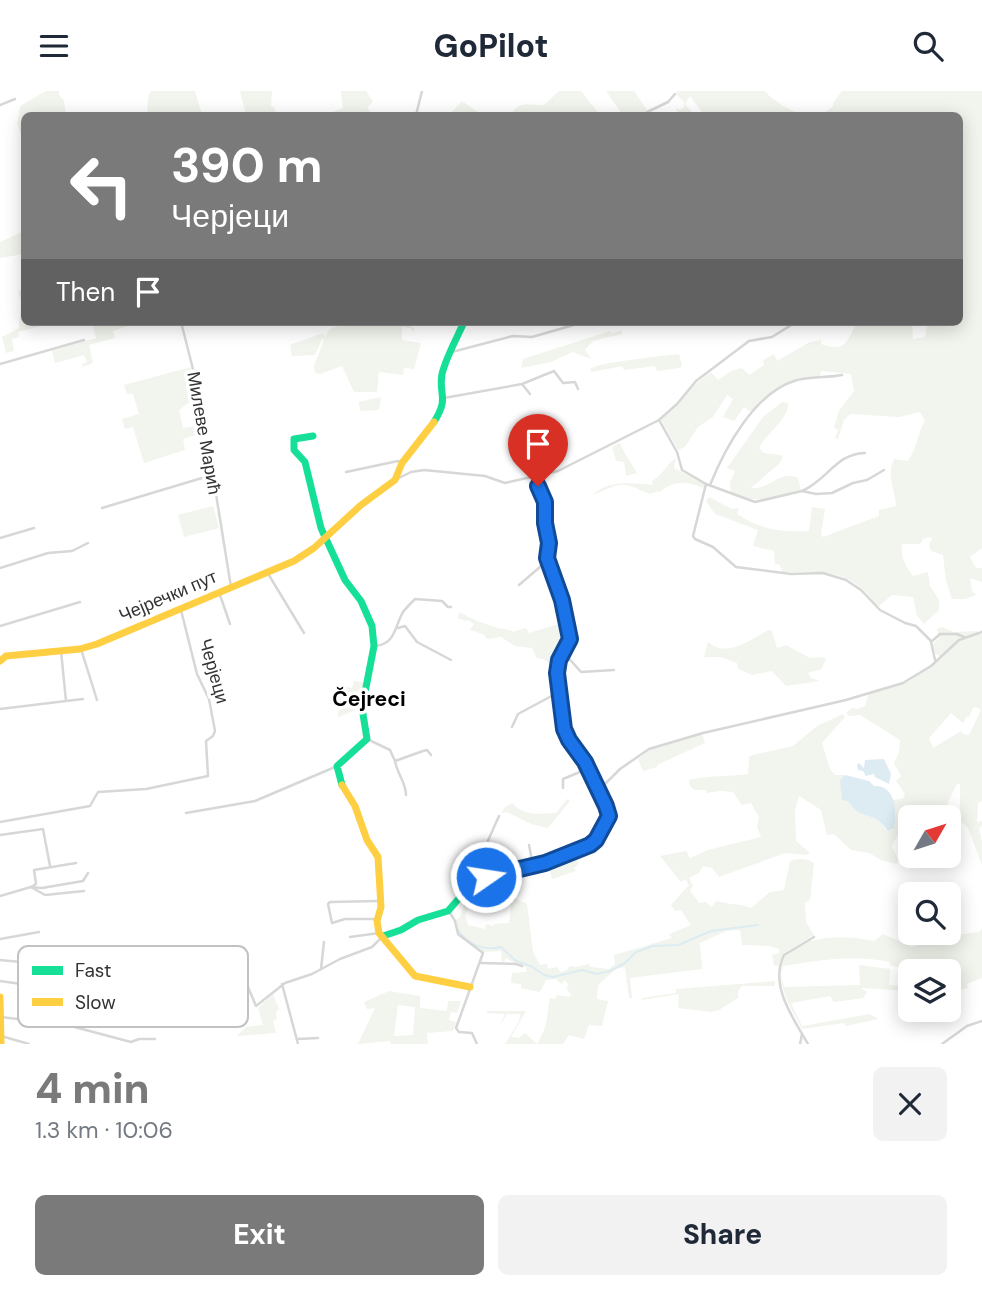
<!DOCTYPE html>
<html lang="en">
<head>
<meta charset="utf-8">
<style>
  body { margin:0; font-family:"DM Sans",sans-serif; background:#f2f2f3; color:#1f2937; height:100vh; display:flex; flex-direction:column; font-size:26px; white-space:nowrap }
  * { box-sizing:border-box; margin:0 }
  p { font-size:23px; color:#747a83 }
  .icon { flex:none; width:38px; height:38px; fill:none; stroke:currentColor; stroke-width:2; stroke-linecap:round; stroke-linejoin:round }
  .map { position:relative; height:953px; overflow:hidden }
  .sheet { display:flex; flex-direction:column; background:#fff; flex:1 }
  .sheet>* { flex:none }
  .banner { position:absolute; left:21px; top:21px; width:942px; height:214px; border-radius:10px; box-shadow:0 4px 18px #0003; background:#7a7a7a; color:#fff; overflow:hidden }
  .needle { width:46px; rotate:51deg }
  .fabs { position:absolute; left:898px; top:714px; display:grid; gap:14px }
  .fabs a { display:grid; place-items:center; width:63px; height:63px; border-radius:10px; background:#fff; box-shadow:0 4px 18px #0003; font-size:35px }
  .pin { position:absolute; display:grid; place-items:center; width:60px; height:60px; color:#fff; margin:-72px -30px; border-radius:50% 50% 50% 0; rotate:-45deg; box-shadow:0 0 7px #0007 }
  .pin .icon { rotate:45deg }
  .me { position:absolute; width:77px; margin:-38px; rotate:77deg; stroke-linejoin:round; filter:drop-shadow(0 0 5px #0008) }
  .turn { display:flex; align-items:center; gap:24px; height:147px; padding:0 35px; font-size:32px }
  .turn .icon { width:91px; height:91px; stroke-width:2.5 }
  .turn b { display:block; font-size:49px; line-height:60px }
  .then { display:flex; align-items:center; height:66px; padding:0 35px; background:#0003; gap:14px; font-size:26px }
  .round { display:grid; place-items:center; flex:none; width:74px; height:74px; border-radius:10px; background:#f2f2f3 }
  .headline { display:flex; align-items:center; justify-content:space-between; height:119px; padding:0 35px }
  h1 { font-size:42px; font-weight:800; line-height:52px; color:#7a7a7a }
  .primary-button { display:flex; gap:14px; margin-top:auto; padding:14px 35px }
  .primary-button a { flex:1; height:80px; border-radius:10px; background:#7a7a7a; color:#fff; font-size:28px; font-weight:800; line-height:80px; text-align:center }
  .primary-button a+a { background:#f2f2f3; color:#1f2937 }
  header { display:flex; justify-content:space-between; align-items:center; height:91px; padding:0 35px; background:#fff; font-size:32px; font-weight:800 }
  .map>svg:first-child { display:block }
</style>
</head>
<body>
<header><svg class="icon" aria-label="menu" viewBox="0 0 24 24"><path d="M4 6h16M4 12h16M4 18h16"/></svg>GoPilot<svg class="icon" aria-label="search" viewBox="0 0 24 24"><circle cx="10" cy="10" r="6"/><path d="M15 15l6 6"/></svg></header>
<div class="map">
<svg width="982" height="953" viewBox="0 0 982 953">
  <rect width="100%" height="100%" fill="#fff"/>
  <g fill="#f1f5ed" fill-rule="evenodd">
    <polygon points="46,0 59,0 59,4 64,10 66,24 24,24 24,42 21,44 17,33 20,15"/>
    <path d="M151 0H195L202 24H146C150 16 145 8 151 0Z"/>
    <polygon points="240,0 272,0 271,15 274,16 276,22 246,24"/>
    <polygon points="341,0 366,0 373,11 367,16 372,24 325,24 343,17"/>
    <path d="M559 0H581L600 24H494H511C518 9 530 14 544 14Z"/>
    <polygon points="606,0 634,0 647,19 637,24 623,24"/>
    <path d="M678 0H764C781 16 812 36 833 15V12L842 0H982V457L970 466 976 477H982V491L970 487 972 500 976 504 965 508H952L946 489 943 464 931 460 929 454 932 448 930 446 923 448 920 453H902C900 466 906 475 913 485L928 481 930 495 939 509V519L924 533 917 525 913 506 892 504 878 516C873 511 869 504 863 499 840 476 810 482 782 481L780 474 775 473 774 460 753 455 758 439 715 423 706 410 709 406 732 418 739 417 737 423C761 439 780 441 809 440L812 416 825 418 821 443 823 446 879 425V419L896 415C895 396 886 388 894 368L908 370C917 357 917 343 925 330L920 321 899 326 850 323 844 329 838 348 835 347 838 339 834 336 839 320 854 300 851 283 821 280 820 285C783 289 776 294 751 321L744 316 734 330 723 326 733 308 727 304 713 326 698 336 685 356 678 359 661 329 676 316 692 296 711 281 718 289 731 280 742 277 749 284 764 274 763 269 774 263 777 270 810 251 821 249V253C845 261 847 252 856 232L875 234 912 231 913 248 925 246 928 231H959V24H704L690 5 685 13 691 20V24H682L676 19 677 17 680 19 684 16V11L676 3Z"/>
    <polygon points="462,10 482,24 449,24"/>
    <polygon points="24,140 24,163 0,167 0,151"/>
    <polygon points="24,198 24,231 58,231 18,241 19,246 12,248 14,260 6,262 2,246 19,237 21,210 18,200"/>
    <polygon points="88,231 140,231 113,240 115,247 89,254 93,272 83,276 82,273 87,271 84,264 55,272 52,260 96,247 92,232"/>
    <path d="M339 231C363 231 394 226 414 237L413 241 411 237 402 236V249L421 252 414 278 404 277 403 284 379 281 377 301H354L342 275 320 283 315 282 314 275 324 249 322 248 315 264 292 265 290 254 323 242 325 245 330 238 338 235Z"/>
    <polygon points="610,240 611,242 622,240 622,243 593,250 585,259 591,268 573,261 551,271 521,277 523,268"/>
    <path d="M679 263 682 274 680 277 657 280 655 275 624 279 622 275 592 281 590 278C599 271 662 265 679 263Z"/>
    <polygon points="191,276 196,306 179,319 183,337 198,335 199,343 183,348 185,359 144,372 133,336 125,338 122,328 139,323 133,303 127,303 124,294"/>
    <polygon points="381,306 379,319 360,320 359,311"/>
    <path d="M782 311 788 312C789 329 766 342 759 357L764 362 781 364 783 366 779 373 751 397C770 399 779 379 798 387L801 399C778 408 752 412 731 404L730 391 735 380 727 377 763 326Z"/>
    <path d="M620 352C624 363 631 371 637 382L626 385 624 371 616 370 612 356Z"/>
    <path d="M676 367 674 377 705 393 703 397C687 390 674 389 660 401L658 400 650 403C618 389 623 392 592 404 609 389 630 392 653 394L652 390C661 386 667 373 676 367Z"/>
    <polygon points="213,415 219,437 184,446 178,424"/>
    <path d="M460 521C472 529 484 532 497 537 504 539 508 537 513 541L526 537 529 542 565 531 568 546 567 554 561 556 557 570 550 573 543 568 537 567 532 557 515 555 501 546 487 548 483 543 470 539 474 533 468 529 466 530 457 527Z"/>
    <path d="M942 536 954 541 977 540 978 543H982V710L978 712 977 731 982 730V735L979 737 982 750V774L968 737 957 726 960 721V693H957L948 711 947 724 943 722 930 726H910V729L901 735C900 744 894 748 892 756L899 770 896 773 881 769 869 762 851 759 834 743 827 744 821 719 799 705 795 719 796 750 810 762 806 764 785 762 719 786 712 777 703 775 700 781 689 787 693 795 690 799 699 812 706 811 711 816 717 810C729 814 739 812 751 817L770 801 784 799 790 770C797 767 808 767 814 772L810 809 805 812 806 831 814 844 784 862 778 875 774 874 772 864 779 862V858L769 855 742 854 740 839 726 840 700 852 702 878 630 887 632 907H629L625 876 616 878 598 894 597 908 608 910 602 935 589 934 584 948 569 944 563 953H505L519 930 520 923H507L499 936 505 923 487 922V920H526L511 946 519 947 525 942 537 953C550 931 545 929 550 907L555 908 557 904 569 906 571 903 567 899 568 893 565 889 561 893 556 888 546 889 540 901 521 897V893L511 892 512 882 526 881V876L519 875 506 867 504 872H502L501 860 482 861 459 846 455 830 460 826 466 808 471 813 465 824 468 834 485 838 486 833 493 835 494 833 509 832 511 812C487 808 484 827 464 803L473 791 492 786V798H489V801L500 800V806L514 807 527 813 533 861 540 874 547 873 548 878 557 876 560 881 567 879 570 875 576 876 589 873 590 876 609 878 615 873 614 864 672 847 669 843 691 834 681 819 675 820 671 814 689 794 685 788 681 791 660 765 686 760 690 767 708 759 761 746 757 736 759 726 751 712 742 714 733 701 720 700 707 702 706 699H694L690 695 689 689C709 684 727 686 748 683L749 665 793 655 817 635 843 623 845 626 822 652 830 678 835 684H845L840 689 844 710 849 711C854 722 863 722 874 727 880 730 883 735 887 740L892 739 896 722 892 709 903 708 905 703 896 690 901 685 894 672 899 661 900 649 860 624 849 625 846 622 852 617 858 618 865 615 869 602 908 591 939 569 940 566 935 562 932 554 939 547 937 538ZM976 616 981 619 969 644 963 643 961 640 933 657 929 647 951 622 963 632 967 625 969 626 973 617Z"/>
    <path d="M769 539 772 540 777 557 786 554 810 567 824 566 826 569 821 578 808 582 811 587 820 590 786 595 772 580 752 584 738 578 737 572 721 566H704L708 551C711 553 715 556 719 557 735 561 755 546 769 539Z"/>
    <polygon points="354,590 366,592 362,617 338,626 341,595 352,597"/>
    <polygon points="702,643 705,652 657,674 657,676 643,680 638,668 650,659"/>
    <path d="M567 708 570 710 548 737 531 733 507 721 502 722 504 717 512 712C523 725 540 723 556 722Z"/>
    <polygon points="577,760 578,764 574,766 579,772 574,777 576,780 552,788 547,772"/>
    <path d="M982 837V887L967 893 968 897 949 902V896L958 894 949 893 948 880H912L890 874V871C853 863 820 869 783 875L781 883 784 896 860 894 859 874 890 878 889 894 910 897V900L861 897 867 901 863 907 834 911 830 905 791 912 802 935 870 923 878 928 846 935 844 932 802 938C789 913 776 895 783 866 807 843 844 844 874 850L883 843 912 856 945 845 979 841Z"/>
    <polygon points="775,890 775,895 742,895 738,900 738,907 719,919 711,921 678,917 679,903 642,909 642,907 676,902 676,898"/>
    <path d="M389 900 420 905V917L447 920 448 910H461L457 922 451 921 449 929 456 931 453 940 427 942 428 953H391L390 950 358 953 375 917 367 918 364 911ZM398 914 415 916 413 944 394 945Z"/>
    <polygon points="273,903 279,918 276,921 277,928 273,930 276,942 237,945 246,936 263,934 258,917"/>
  </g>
  <g fill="#ddebf3">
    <polygon points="884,668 891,683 889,693 875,686 874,683 866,685 863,680 858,679 857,674 859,672 864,677 865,669"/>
    <path d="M845 684 869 690 874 695C895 693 898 721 894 737L888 740C884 735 880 730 874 727 864 723 854 722 849 711L842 709 840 689Z"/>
  </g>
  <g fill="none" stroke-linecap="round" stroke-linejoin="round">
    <path stroke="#ddebf3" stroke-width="2" d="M458 839C469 854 483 860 501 856L516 870 531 875 544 884 553 886 582 879 597 883 610 880 625 872 636 861 653 855 678 854 711 840 758 834"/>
    <g stroke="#d7d7d7" stroke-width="2.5">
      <polyline points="0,14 15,8"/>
      <polyline points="416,24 422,0"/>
      <polyline points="641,24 668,11 675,3"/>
      <polyline points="181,231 194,282 201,348 215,397 231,496"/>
      <polyline points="452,261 513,245 532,246 584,231"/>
      <polyline points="0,273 84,249"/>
      <polyline points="522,293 530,303"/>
      <polyline points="444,307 522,293 554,280 563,292 575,291 578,298"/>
      <polyline points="659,329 677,361 682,379 706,393"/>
      <polyline points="884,379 867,389 853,392 832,402 816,403 802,400 755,411 706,393 693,445 695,448 713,456 736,476 791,483 823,482 846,489 861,499 880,519 905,532 916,535 931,550"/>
      <polyline points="346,381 398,370 402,372"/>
      <polyline points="397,388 411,381 424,379 485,385 505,392 558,380 659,329 677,313 696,290 749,250 772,246 796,231"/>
      <path d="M710 394C725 357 754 303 794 290 809 285 827 287 842 284"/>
      <path d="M802 400C829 388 835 363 865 362"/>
      <polyline points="102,417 212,384"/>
      <polyline points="0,447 34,437"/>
      <polyline points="0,477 48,462 72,460 88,452"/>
      <polyline points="267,481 304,542"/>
      <polyline points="519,494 540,476 546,462"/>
      <polyline points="220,504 230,533"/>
      <polyline points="0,535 80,511"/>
      <polyline points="398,537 405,535 417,551 451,569"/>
      <path d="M374 555C396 554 395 534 403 521 406 517 411 512 415 508L442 510 448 516H451"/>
      <polyline points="81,558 97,609"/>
      <polyline points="563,561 581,581 614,579"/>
      <polyline points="935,569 931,551 940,543 957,543 964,546"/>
      <polyline points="66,610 83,608"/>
      <polyline points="0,618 66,610 61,560"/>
      <polyline points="512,636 518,623 559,601"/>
      <polyline points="367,648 390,659 395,670 423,660 427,659 431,664"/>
      <path d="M395 670C397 683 406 691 406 704"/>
      <polyline points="563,697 563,688 587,678"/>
      <polyline points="599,699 620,678 649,658 703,642 846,609 903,592 931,575 959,549 982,541"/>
      <polyline points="186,722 255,710 335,676"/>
      <polyline points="0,731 90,715 98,701 146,698 208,685 206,650 213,645 215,640 209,608 197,583 181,519"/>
      <polyline points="0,744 43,738 50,775"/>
      <polyline points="529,754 533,775"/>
      <polyline points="76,772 34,779 36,793 31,796 42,797 83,790 88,782"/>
      <polyline points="487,786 491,773 486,754 499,725"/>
      <polyline points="0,805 31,796 45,804 84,800"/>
      <polyline points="449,820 455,830 458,843 483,862 456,937 459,941 472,942 477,953"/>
      <polyline points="378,828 345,828 332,832 328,813 330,811 379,810"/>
      <polyline points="350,846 379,842"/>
      <polyline points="0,848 39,841"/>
      <path d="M0 869C31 872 62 876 93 875 111 875 128 874 147 876L149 880 142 894 146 898 195 897 242 882 256 915 285 892 312 883 340 868 372 856 381 847"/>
      <polyline points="481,872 516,873 522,875"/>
      <polyline points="321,878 324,851"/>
      <polyline points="0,890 84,902"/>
      <polyline points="282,893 298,953"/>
      <polyline points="1,926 67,934 131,951 139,948 155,948"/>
      <polyline points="1,945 29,953"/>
      <polyline points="298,948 318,947"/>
      <polyline points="800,953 802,943"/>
      <path d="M808 953C793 927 769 894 784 864L814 846"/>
      <polyline points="942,953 967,935 982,930"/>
    </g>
    <g stroke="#16e098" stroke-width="7">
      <path d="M434 331C450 305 438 305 442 283 446 266 457 247 464 231"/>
      <polyline points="313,345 294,348 294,359 305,371 321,437 345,489 361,510 372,535 374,555 362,617 367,648 337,675 342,694"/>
      <polyline points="383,845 401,839 418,829 448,820 474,790 545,772 590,754 608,727 606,715 585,671 564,638 557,582 559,569 570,548 562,509 547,467 549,452 545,432 545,408 535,387"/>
    </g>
    <g stroke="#ffcf43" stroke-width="7">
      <polyline points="0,570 6,565 80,558 97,553 294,470 314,457 361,414 395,389 402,372 434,331"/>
      <polyline points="342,694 355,715 367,749 378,766 381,816 377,830 379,842 415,885 470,896"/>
      <polyline points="0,906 1,953"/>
    </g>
  </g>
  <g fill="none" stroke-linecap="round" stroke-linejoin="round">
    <g stroke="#114b97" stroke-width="18">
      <polyline id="route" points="486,786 545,772 590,754 596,749 609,725 606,715 585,671 569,649 564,638 557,582 559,569 570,548 562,509 547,467 549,452 545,432 545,411 538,395"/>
    </g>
    <use href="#route" stroke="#1a73e8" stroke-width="12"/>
  </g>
  <g text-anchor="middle" stroke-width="7" stroke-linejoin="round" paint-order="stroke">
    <g font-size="18" fill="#333" stroke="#fff">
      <text transform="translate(204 342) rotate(80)" y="6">Милеве Мaрић</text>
      <text transform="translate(168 505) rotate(-23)" y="6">Чејречки пут</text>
      <text transform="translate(214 580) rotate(74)" y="6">Черјеци</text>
    </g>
    <g font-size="21" font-weight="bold" fill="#000" stroke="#fff">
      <text x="369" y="615">Čejreci</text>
    </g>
  </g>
  <rect x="18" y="855" width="230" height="81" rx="10" fill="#fff" stroke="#c2c2c2" stroke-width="2"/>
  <rect x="32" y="875" width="31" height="9" fill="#16e098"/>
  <rect x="32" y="907" width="31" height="8" fill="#ffcf43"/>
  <g font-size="19" fill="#333">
    <text x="75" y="886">Fast</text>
    <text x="75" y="918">Slow</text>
  </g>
</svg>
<div class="fabs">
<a><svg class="needle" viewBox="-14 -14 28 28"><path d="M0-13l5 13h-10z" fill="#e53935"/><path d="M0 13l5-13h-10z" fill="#747a83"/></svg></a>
<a><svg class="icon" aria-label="search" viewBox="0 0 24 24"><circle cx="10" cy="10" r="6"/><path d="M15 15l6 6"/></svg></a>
<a><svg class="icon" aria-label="layers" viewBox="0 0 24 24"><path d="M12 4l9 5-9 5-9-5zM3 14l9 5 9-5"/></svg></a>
</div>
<div class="pin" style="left:538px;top:395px;background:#d93025"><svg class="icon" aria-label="arrive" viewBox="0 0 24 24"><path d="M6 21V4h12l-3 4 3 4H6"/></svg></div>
<svg class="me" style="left:486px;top:786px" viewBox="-20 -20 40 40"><circle r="17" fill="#1a73e8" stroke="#fff" stroke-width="3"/><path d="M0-11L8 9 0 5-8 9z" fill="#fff"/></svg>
<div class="banner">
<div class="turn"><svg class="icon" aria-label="left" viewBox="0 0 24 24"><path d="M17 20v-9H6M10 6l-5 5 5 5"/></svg><div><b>390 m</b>Черјеци</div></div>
<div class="then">Then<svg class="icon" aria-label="arrive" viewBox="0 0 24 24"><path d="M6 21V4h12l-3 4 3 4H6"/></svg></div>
</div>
</div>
<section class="sheet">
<div class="headline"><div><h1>4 min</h1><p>1.3 km · 10:06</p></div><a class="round"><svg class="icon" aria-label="close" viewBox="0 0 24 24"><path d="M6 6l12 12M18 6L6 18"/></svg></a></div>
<div class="primary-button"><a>Exit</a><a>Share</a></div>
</section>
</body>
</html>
